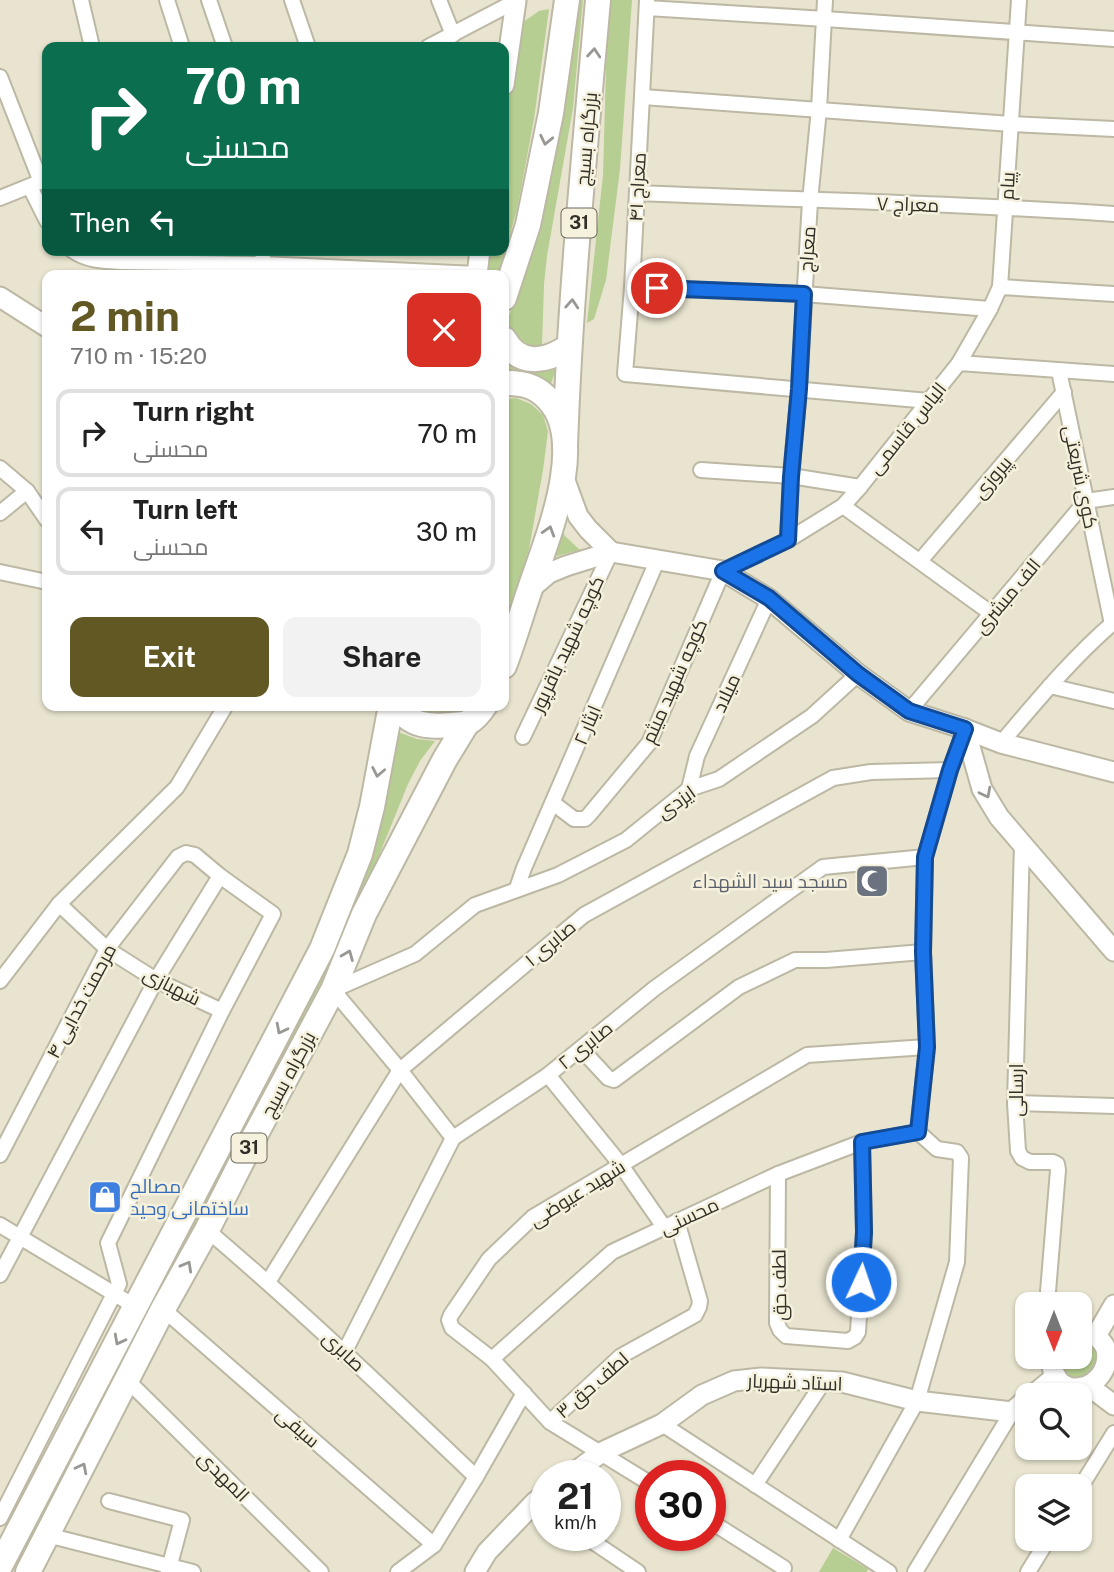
<!DOCTYPE html>
<html lang="en">
<head>
<meta charset="utf-8">
<style>
  body { margin:0; font-family:"Public Sans",Cairo,sans-serif; background:#f2f2f2; color:#222; height:100vh; display:flex; flex-direction:column; font-size:26px; white-space:nowrap }
  * { box-sizing:border-box; margin:0 }
  p { font-size:23px; color:#767676 }
  .icon { flex:none; width:38px; height:38px; fill:none; stroke:currentColor; stroke-width:2; stroke-linecap:round; stroke-linejoin:round }
  .map { position:relative; flex:1; overflow:hidden }
  .sheet { position:absolute; left:42px; top:270px; width:467px; height:441px; display:flex; flex-direction:column; background:#fff; border-radius:14px; box-shadow:0 2px 5px #0004 }
  .sheet>* { flex:none }
  .banner { position:absolute; left:42px; top:42px; width:467px; height:214px; border-radius:14px; box-shadow:0 2px 5px #0004; background:#0b6e4f; color:#fff; overflow:hidden }
  .needle { width:46px; rotate:180deg }
  .buttons { position:absolute; left:1015px; top:1292px; display:grid; gap:14px }
  .buttons a { display:grid; place-items:center; width:77px; height:77px; border-radius:14px; background:#fff; box-shadow:0 2px 5px #0004; font-size:35px }
  .speed { position:absolute; left:530px; top:1460px; display:flex; gap:14px; font-size:35px; font-weight:700; text-align:center }
  .speed>* { display:grid; place-content:center; width:91px; height:91px; border-radius:50%; background:#fff; box-shadow:0 2px 5px #0004; line-height:1 }
  .speed small { font-size:18px; font-weight:400 }
  .speed .limit { border:10px solid #d22; background:#fff; color:#111 }
  .pin { position:absolute; display:grid; place-items:center; width:60px; height:60px; color:#fff; margin:-30px; border:4px solid #fff; border-radius:50%; box-shadow:0 2px 7px #0007 }
  .me { position:absolute; width:77px; margin:-38px; rotate:3deg; stroke-linejoin:round; filter:drop-shadow(0 0 5px #0008) }
  .turn { display:flex; align-items:center; gap:24px; height:147px; padding:0 28px; font-size:32px }
  .turn .icon { width:91px; height:91px; stroke-width:2.5 }
  .turn b { display:block; font-size:49px; line-height:60px }
  .then { display:flex; align-items:center; height:66px; padding:0 28px; background:#0003; gap:14px; font-size:26px }
  .round { display:grid; place-items:center; flex:none; width:74px; height:74px; border-radius:14px; background:#f2f2f2 }
  .summary { display:flex; align-items:center; justify-content:space-between; height:119px; padding:0 28px }
  h1 { font-size:42px; font-weight:700; line-height:52px; color:#615824 }
  .cta { display:flex; gap:14px; margin-top:auto; padding:14px 28px }
  .cta a { flex:1; height:80px; border-radius:14px; background:#615824; color:#fff; font-size:28px; font-weight:700; line-height:80px; text-align:center }
  .cta a+a { background:#f2f2f2; color:#222 }
  ul { padding:0; list-style:none }
  li { display:flex; align-items:center; gap:21px; height:88px; margin:0 14px 10px; padding:0 14px; border:4px solid #e0e0e0; border-radius:14px }
  li div { flex:1 }
  li b { display:block; font-size:26px }
  li em { font-style:normal }
  .map>svg:first-child { display:block }
</style>
</head>
<body>
<div class="map">
<svg width="1114" height="1572" viewBox="0 0 1114 1572">
  <rect width="100%" height="100%" fill="#e8e4cf"/>
  <g fill="#b6ce91">
    <polygon points="576,0 583,0 573,108 547,256 544,284 542,346 535,350 521,344 505,327 520,286"/>
    <polygon points="608,0 632,0 620,169 606,280 594,319 587,323 603,175"/>
    <polygon points="549,9 534,119 517,210 498,275 484,275 487,250 504,250 504,137 514,44 523,22 539,11"/>
    <polygon points="504,356 534,370 557,367 549,389 504,375"/>
    <polygon points="516,398 531,404 543,415 548,431 543,470 529,549 518,588 504,630 504,399"/>
    <polygon points="554,518 565,536 580,550 557,556 540,564"/>
    <polygon points="413,705 469,705 451,715 421,713"/>
    <polygon points="398,732 417,739 435,741 420,761 408,784 354,917 326,977 62,1480 59,1477 198,1209 237,1140 296,1024"/>
    <path d="M1080 1340C1097 1345 1098 1350 1098 1367L1084 1379H1072L1062 1371 1059 1356H1080Z"/>
    <polygon points="833,1548 868,1569 867,1572 819,1572"/>
  </g>
  <g fill="none" stroke-linecap="round" stroke-linejoin="round">
    <g stroke="#bcb8a4" stroke-width="18">
      <g id="street">
        <polyline points="81,0 92,47"/>
        <polyline points="167,0 182,47"/>
        <polyline points="209,0 225,47"/>
        <polyline points="292,0 308,47"/>
        <polyline points="439,0 453,35"/>
        <polyline points="647,0 632,287 625,374 929,401"/>
        <polyline points="647,8 825,19 1114,39"/>
        <polyline points="428,47 518,0"/>
        <polyline points="0,77 41,182"/>
        <polyline points="643,97 1011,124 1114,129"/>
        <polyline points="30,187 47,221"/>
        <path d="M637 193C796 200 955 203 1114 214"/>
        <polyline points="0,198 47,179"/>
        <path d="M72 250C87 261 104 261 122 262"/>
        <polyline points="127,250 122,262 263,264 477,274"/>
        <polyline points="262,275 263,250"/>
        <polyline points="632,287 804,294 990,309"/>
        <polyline points="1000,287 1114,294"/>
        <polyline points="959,363 990,309 1000,287 1019,0"/>
        <polyline points="1059,371 1112,624"/>
        <polyline points="0,468 27,491 47,520"/>
        <polyline points="701,470 791,476 860,487"/>
        <polyline points="843,506 992,614"/>
        <polyline points="0,513 27,491"/>
        <polyline points="788,540 791,476 799,389 810,201 819,109 825,0"/>
        <polyline points="920,561 1064,392"/>
        <polyline points="0,572 47,582"/>
        <polyline points="1050,686 1114,701"/>
        <polyline points="909,711 1086,501 1114,497"/>
        <polyline points="523,737 611,552"/>
        <path d="M1001 743C1037 701 1072 658 1114 622"/>
        <polyline points="689,789 697,756 769,599"/>
        <polyline points="553,803 574,819 585,819 589,815 649,743 723,571 788,540 843,506 860,487 959,363 1114,374"/>
        <polyline points="1022,844 1015,1103 1018,1151 1022,1158 1030,1162 1053,1162 1057,1164 1058,1170 1047,1304"/>
        <polyline points="517,888 524,868 657,561"/>
        <polyline points="59,904 107,949 156,980 222,1011"/>
        <polyline points="0,981 59,904 177,787 226,705"/>
        <polyline points="581,1049 608,1078 614,1080 739,987 795,960 826,960 923,952"/>
        <polyline points="548,1075 621,1165 664,1227"/>
        <polyline points="1015,1103 1114,1106"/>
        <polyline points="453,1138 400,1070 333,990 415,954 475,905 558,875 626,840 689,789 719,779 812,716 858,674"/>
        <polyline points="0,1155 107,949 178,857 186,853 195,855 220,876 273,914 222,1011 108,1243 119,1284 0,1518"/>
        <polyline points="778,1174 777,1323 780,1330 786,1336 848,1341 855,1337 858,1332 864,1232 862,1142"/>
        <polyline points="0,1225 136,1307"/>
        <path d="M207 1230C300 1309 388 1393 476 1477"/>
        <polyline points="0,1275 156,980 220,876"/>
        <polyline points="268,1282 400,1070 584,915 833,778 871,772 950,770"/>
        <polyline points="163,1309 434,1545"/>
        <polyline points="345,1351 453,1138 548,1075 655,988 823,867 925,857"/>
        <polyline points="492,1359 612,1252 778,1174 862,1142 918,1132 927,1047 923,952 925,857 950,770 965,729"/>
        <polyline points="127,1380 321,1572"/>
        <polyline points="550,1422 621,1356 695,1315 699,1307 700,1301 677,1221"/>
        <polyline points="662,1424 889,1572"/>
        <polyline points="651,1484 550,1422 492,1359 452,1328 449,1320 451,1315 489,1259 533,1217 807,1055 927,1047"/>
        <polyline points="755,1485 824,1381"/>
        <polyline points="1080,1488 1114,1433"/>
        <polyline points="109,1501 182,1520 168,1572"/>
        <polyline points="710,1521 784,1568"/>
        <polyline points="47,1535 193,1572"/>
        <polyline points="583,1535 638,1572"/>
        <polyline points="839,1540 917,1401 957,1262 961,1158 957,1152 937,1149 918,1132"/>
        <polyline points="398,1572 434,1545 476,1477 524,1393"/>
        <polyline points="915,1572 1012,1412"/>
        <polyline points="1028,1572 1049,1538"/>
      </g>
    </g>
    <g stroke="#bcb8a4" stroke-width="23">
      <g id="secondary">
        <polyline points="504,85 516,1"/>
        <polyline points="477,275 480,250"/>
        <polyline points="0,297 47,327"/>
        <polyline points="563,475 578,516 588,529 611,552"/>
        <polyline points="529,590 549,573 566,566 611,552 723,571 769,599 858,674 909,711 965,729 1001,743 1114,772"/>
        <polyline points="965,729 982,789 999,817 1114,951"/>
        <polyline points="1096,1336 1114,1305"/>
        <path d="M1051 1356C1051 1408 1114 1390 1106 1349 1101 1337 1091 1333 1080 1331"/>
        <polyline points="1090,1387 1114,1405"/>
        <polyline points="1033,1395 1056,1376"/>
        <polyline points="571,1475 602,1452 662,1424 702,1395 734,1381 761,1378 842,1382 917,1401 1012,1412 1027,1399"/>
        <polyline points="475,1572 487,1552 535,1502 546,1494"/>
      </g>
    </g>
    <g stroke="#bcb8a4" stroke-width="28">
      <g id="highway">
        <polyline points="504,298 528,225 551,113 567,0"/>
        <path d="M504 339C519 367 546 362 568 347"/>
        <path d="M504 383C522 383 535 385 548 399 589 441 546 541 530 589 521 615 514 640 504 666"/>
        <path d="M565 446C570 297 585 148 598 0"/>
        <path d="M398 705C408 727 432 727 453 725 458 724 465 725 469 722 476 718 481 711 485 705"/>
        <polyline points="0,1566 322,949 360,854 372,807 391,705"/>
        <polyline points="28,1572 163,1309 207,1230 251,1143 333,990 364,914 445,759 467,723"/>
      </g>
    </g>
    <use href="#street" stroke="#fff" stroke-width="14"/>
    <use href="#secondary" stroke="#fff" stroke-width="19"/>
    <use href="#highway" stroke="#fff" stroke-width="24"/>
  </g>
  <defs><path id="oneway-chevron" d="M-2-3.5L2.5 0L-2 3.5" fill="none" stroke-width="1.6" stroke-linecap="round" stroke-linejoin="round" transform="scale(1.75)"/></defs>
  <g stroke="#989793">
    <use href="#oneway-chevron" transform="translate(594 53) rotate(-85)"/>
    <use href="#oneway-chevron" transform="translate(546 140) rotate(102)"/>
    <use href="#oneway-chevron" transform="translate(572 304) rotate(-86)"/>
    <use href="#oneway-chevron" transform="translate(549 531) rotate(-73)"/>
    <use href="#oneway-chevron" transform="translate(378 772) rotate(101)"/>
    <use href="#oneway-chevron" transform="translate(986 793) rotate(63)"/>
    <use href="#oneway-chevron" transform="translate(348 955) rotate(-68)"/>
    <use href="#oneway-chevron" transform="translate(281 1029) rotate(117)"/>
    <use href="#oneway-chevron" transform="translate(187 1266) rotate(-61)"/>
    <use href="#oneway-chevron" transform="translate(119 1340) rotate(118)"/>
    <use href="#oneway-chevron" transform="translate(82 1468) rotate(-63)"/>
  </g>
  <g fill="none" stroke-linecap="round" stroke-linejoin="round">
    <g stroke="#114b97" stroke-width="18">
      <polyline id="route" points="657,288 804,294 799,389 791,477 788,540 723,571 769,598 858,674 909,711 965,729 950,770 925,857 923,952 927,1047 918,1132 862,1142 864,1232 861,1282"/>
    </g>
    <use href="#route" stroke="#1a73e8" stroke-width="12"/>
  </g>
  <defs>
    <g id="mosque-square" transform="scale(1.75)"><rect x="-9" y="-9" width="18" height="18" rx="4" fill="#6b7280" stroke="#f5f1dc"/><path d="M3.5-4.9A6 6 0 1 0 3.5 4.9A5 5 0 1 1 3.5-4.9Z" fill="#fff"/></g>
    <g id="shop-square" transform="scale(1.75)"><rect x="-9" y="-9" width="18" height="18" rx="4" fill="#3f7fe0" stroke="#f5f1dc"/><path d="M-5-2.5h2.3a2.7 3.5 0 0 1 5.4 0H5L5.5 6h-11ZM-1.5-2.5h3a1.5 2.3 0 0 0-3 0Z" fill="#fff"/></g>
  </defs>
  <g fill-rule="evenodd">
    <use href="#mosque-square" x="872" y="881"/>
    <use href="#shop-square" x="105" y="1197"/>
  </g>
  <g text-anchor="middle" stroke-width="5" stroke-linejoin="round" paint-order="stroke">
    <g fill="#f5f1dc" stroke="#6c695d" stroke-width="2">
      <rect x="561.5" y="208.5" width="35" height="29" rx="5"/>
      <rect x="231.5" y="1133.5" width="35" height="29" rx="5"/>
    </g>
    <g font-size="18" font-weight="bold" fill="#312f27">
      <text x="579" y="229">31</text>
      <text x="249" y="1154">31</text>
    </g>
    <g font-size="19" fill="#312f27" stroke="#f5f1dc">
      <text transform="translate(586 139) rotate(-85)" y="7">بزرگراه بسیج</text>
      <text transform="translate(1007 186) rotate(-87)" y="7">پیام</text>
      <text transform="translate(637 187) rotate(-87)" y="7">معراج ۴۱</text>
      <text transform="translate(908 204) rotate(2)" y="7">معراج ۷</text>
      <text transform="translate(807 249) rotate(-86)" y="7">معراج</text>
      <text transform="translate(907 428) rotate(-51)" y="7">الیاس قاسمی</text>
      <text transform="translate(992 477) rotate(-50)" y="7">پیروزی</text>
      <text transform="translate(1081 477) rotate(78)" y="7">کوی شریعتی</text>
      <text transform="translate(1007 596) rotate(-50)" y="7">الف مبشری</text>
      <text transform="translate(567 644) rotate(-65)" y="7">کوچه شهید باقرپور</text>
      <text transform="translate(674 681) rotate(-66)" y="7">کوچه شهید میثم</text>
      <text transform="translate(726 693) rotate(-65)" y="7">میلاد</text>
      <text transform="translate(587 725) rotate(-67)" y="7">ایثار ۲</text>
      <text transform="translate(676 802) rotate(-35)" y="7">ایزدی</text>
      <text transform="translate(550 943) rotate(-40)" y="7">صابری ۱</text>
      <text transform="translate(172 986) rotate(27)" y="7">شهبازی</text>
      <text transform="translate(81 1001) rotate(-62)" y="7">مرحمت خدایی ۴</text>
      <text transform="translate(585 1045) rotate(-39)" y="7">صابری ۲</text>
      <text transform="translate(288 1074) rotate(-62)" y="7">بزرگراه بسیج</text>
      <text transform="translate(1016 1090) rotate(-90)" y="7">ارسالی</text>
      <text transform="translate(577 1193) rotate(-32)" y="7">شهید عیوضی</text>
      <text transform="translate(689 1216) rotate(-25)" y="7">محسنی</text>
      <text transform="translate(779 1285) rotate(-91)" y="7">لطف حق</text>
      <text transform="translate(344 1351) rotate(43)" y="7">صابری</text>
      <text transform="translate(795 1382) rotate(2)" y="7">استاد شهریار</text>
      <text transform="translate(592 1385) rotate(-41)" y="7">لطف حق ۳</text>
      <text transform="translate(298 1427) rotate(41)" y="7">سیفی</text>
      <text transform="translate(224 1476) rotate(45)" y="7">المهدی</text>
    </g>
    <g font-size="19" fill="#5b616d" stroke="#f5f1dc" text-anchor="end">
      <text x="848" y="888">مسجد سید الشهداء</text>
    </g>
    <g font-size="19" fill="#366cbe" stroke="#f5f1dc" text-anchor="start">
      <text x="130" y="1193">مصالح<tspan x="130" dy="22">ساختمانی وحید</tspan></text>
    </g>
  </g>
</svg>
<div class="buttons">
<a><svg class="needle" viewBox="-14 -14 28 28"><path d="M0-13l5 13h-10z" fill="#e53935"/><path d="M0 13l5-13h-10z" fill="#767676"/></svg></a>
<a><svg class="icon" aria-label="search" viewBox="0 0 24 24"><circle cx="10" cy="10" r="6"/><path d="M15 15l6 6"/></svg></a>
<a><svg class="icon" aria-label="layers" viewBox="0 0 24 24"><path d="M12 4l9 5-9 5-9-5zM3 14l9 5 9-5"/></svg></a>
</div>
<div class="speed"><div>21<small>km/h</small></div><div class="limit">30</div></div>
<div class="pin" style="left:657px;top:288px;background:#d93025"><svg class="icon" aria-label="arrive" viewBox="0 0 24 24"><path d="M6 21V4h12l-3 4 3 4H6"/></svg></div>
<svg class="me" style="left:861px;top:1282px" viewBox="-20 -20 40 40"><circle r="17" fill="#1a73e8" stroke="#fff" stroke-width="3"/><path d="M0-11L8 9 0 5-8 9z" fill="#fff"/></svg>
<div class="banner">
<div class="turn"><svg class="icon" aria-label="right" viewBox="0 0 24 24"><path d="M7 20v-9h11M14 6l5 5-5 5"/></svg><div><b>70 m</b>محسنی</div></div>
<div class="then">Then<svg class="icon" aria-label="left" viewBox="0 0 24 24"><path d="M17 20v-9H6M10 6l-5 5 5 5"/></svg></div>
</div>
<section class="sheet">
<div class="summary"><div><h1>2 min</h1><p>710 m · 15:20</p></div><a class="round" style="background:#d93025;color:#fff"><svg class="icon" aria-label="close" viewBox="0 0 24 24"><path d="M6 6l12 12M18 6L6 18"/></svg></a></div>
<ul>
<li><svg class="icon" aria-label="right" viewBox="0 0 24 24"><path d="M7 20v-9h11M14 6l5 5-5 5"/></svg><div><b>Turn right</b><p>محسنی</p></div><em>70 m</em></li>
<li><svg class="icon" aria-label="left" viewBox="0 0 24 24"><path d="M17 20v-9H6M10 6l-5 5 5 5"/></svg><div><b>Turn left</b><p>محسنی</p></div><em>30 m</em></li>
</ul>
<div class="cta"><a>Exit</a><a>Share</a></div>
</section>
</div>
</body>
</html>
